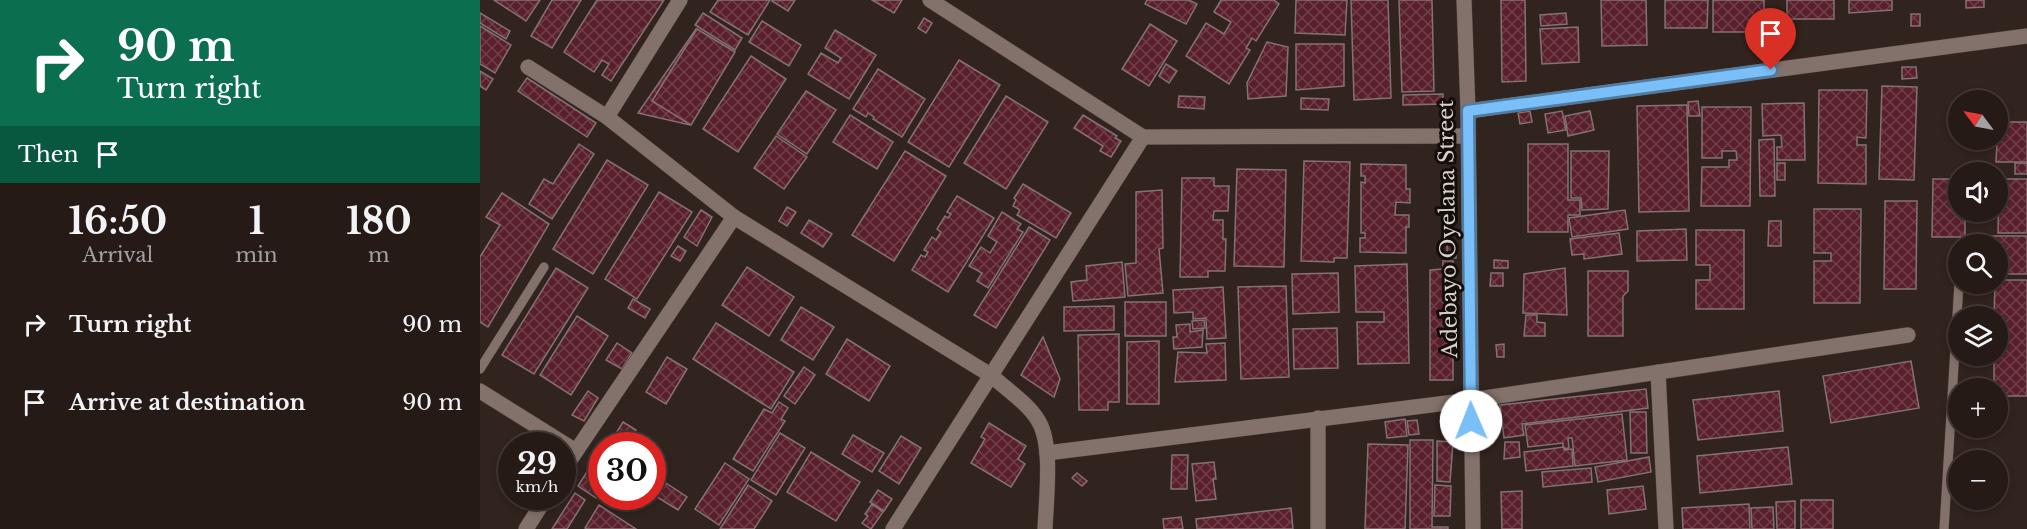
<!DOCTYPE html>
<html lang="en">
<head>
<meta charset="utf-8">
<style>
  body { margin:0; font-family:"Libre Baskerville",serif; background:#2d231f; color:#f1f3f6; height:100vh; display:flex; flex-direction:column; font-size:22px; white-space:nowrap }
  * { box-sizing:border-box; margin:0 }
  p { font-size:20px; color:#a3a1a1 }
  .icon { flex:none; width:33px; height:33px; fill:none; stroke:currentColor; stroke-width:2; stroke-linecap:round; stroke-linejoin:round }
  .map { position:relative; flex:1; overflow:hidden }
  .sheet { display:flex; flex-direction:column; background:#251a16; width:480px }
  .sheet>* { flex:none }
  .top-card { background:#0b6e4f; color:#fff; overflow:hidden }
  .needle { width:39px; rotate:302deg }
  .controls { position:absolute; left:1468px; top:90px; display:grid; gap:12px }
  .controls a { display:grid; place-items:center; width:60px; height:60px; border-radius:50%; background:#251a16; box-shadow:0 3px 9px #0003,0 0 0 2px #423835; font-size:30px }
  .speed { position:absolute; left:18px; top:432px; display:flex; gap:12px; font-size:30px; font-weight:700; text-align:center }
  .speed>* { display:grid; place-content:center; width:78px; height:78px; border-radius:50%; background:#251a16; box-shadow:0 3px 9px #0003,0 0 0 2px #423835; line-height:1 }
  .speed small { font-size:15px; font-weight:400 }
  .speed .limit { border:9px solid #d22; background:#fff; color:#111 }
  .pin { position:absolute; display:grid; place-items:center; width:51px; height:51px; color:#fff; margin:-62px -26px; border-radius:50% 50% 50% 0; rotate:-45deg; box-shadow:0 0 6px #0007 }
  .pin .icon { rotate:45deg }
  .me { position:absolute; width:66px; margin:-33px; rotate:359deg; stroke-linejoin:round; filter:drop-shadow(0 0 4px #0008) }
  .turn { display:flex; align-items:center; gap:21px; height:126px; padding:0 18px; font-size:27px }
  .turn .icon { width:78px; height:78px; stroke-width:2.5 }
  .turn b { display:block; font-size:42px; line-height:51px }
  .then { display:flex; align-items:center; height:57px; padding:0 18px; background:#0003; gap:12px; font-size:22px }
  .eta { display:flex; justify-content:space-evenly; align-items:center; height:102px; text-align:center }
  .eta b { font-size:36px; font-weight:800; line-height:42px }
  ul { padding:0; list-style:none }
  li { display:flex; align-items:center; gap:18px; height:78px; padding:0 18px }
  li div { flex:1 }
  li b { display:block; font-size:22px }
  li em { font-style:normal }
  main { display:flex; flex:1; min-height:0 }
  .map>svg:first-child { display:block }
</style>
</head>
<body>
<main>
<section class="sheet">
<div class="top-card">
<div class="turn"><svg class="icon" aria-label="right" viewBox="0 0 24 24"><path d="M7 20v-9h11M14 6l5 5-5 5"/></svg><div><b>90 m</b>Turn right</div></div>
<div class="then">Then<svg class="icon" aria-label="arrive" viewBox="0 0 24 24"><path d="M6 21V4h12l-3 4 3 4H6"/></svg></div>
</div>
<div class="eta">
<div><b>16:50</b><p>Arrival</p></div>
<div><b>1</b><p>min</p></div>
<div><b>180</b><p>m</p></div>
</div>
<ul>
<li><svg class="icon" aria-label="right" viewBox="0 0 24 24"><path d="M7 20v-9h11M14 6l5 5-5 5"/></svg><div><b>Turn right</b></div><em>90 m</em></li>
<li><svg class="icon" aria-label="arrive" viewBox="0 0 24 24"><path d="M6 21V4h12l-3 4 3 4H6"/></svg><div><b>Arrive at destination</b></div><em>90 m</em></li>
</ul>
</section>
<div class="map">
<svg width="1547" height="529" viewBox="0 0 1547 529">
  <defs>
    <pattern id="building-cross-hatch" width="8" height="8" patternUnits="userSpaceOnUse" patternTransform="scale(1.5)"><rect width="8" height="8" fill="#59202b"/><path d="M0 0l8 8M0 8l8-8" fill="none" stroke="#703f49"/></pattern>
  </defs>
  <rect width="100%" height="100%" fill="#31231d"/>
  <g fill="url(#building-cross-hatch)" stroke="#847173" stroke-width="1.5">
    <polygon points="14,0 60,0 46,21"/>
    <polygon points="72,0 101,0 72,48 51,36"/>
    <polygon points="117,0 184,0 131,81 122,75 129,64 122,60 114,72 84,52"/>
    <polygon points="238,0 290,0 268,35 230,12"/>
    <polygon points="292,0 315,0 308,11 292,1"/>
    <polygon points="392,0 422,0 414,13"/>
    <polygon points="667,0 709,0 717,4 706,24 665,4"/>
    <polygon points="741,0 794,0 799,4 776,41 772,38 766,48 770,50 749,84 706,56 726,23 744,34 751,22 734,12"/>
    <polygon points="816,0 867,0 865,35 815,33"/>
    <polygon points="871,0 908,0 911,98 874,100"/>
    <polygon points="919,0 952,0 954,91 922,92"/>
    <polygon points="1021,0 1045,0 1046,81 1022,82"/>
    <polygon points="1121,0 1166,0 1167,45 1122,46"/>
    <polygon points="1185,0 1228,0 1227,28 1185,28"/>
    <rect x="1233" y="0" width="51" height="32"/>
    <rect x="1307" y="0" width="47" height="19"/>
    <polygon points="1369,0 1412,0 1412,10 1369,13"/>
    <polygon points="1486,0 1504,0 1504,7 1486,8"/>
    <polygon points="0,13 30,31 26,39 0,23"/>
    <polygon points="223,13 262,38 255,50 215,25"/>
    <polygon points="1086,13 1087,24 1061,26 1060,15"/>
    <rect x="1431" y="14" width="9" height="12"/>
    <polygon points="444,18 452,23 446,33 438,28"/>
    <polygon points="282,21 321,45 309,66 269,42"/>
    <polygon points="670,24 697,41 669,86 642,69"/>
    <polygon points="0,26 31,45 15,73 0,64"/>
    <polygon points="1098,27 1099,62 1062,64 1060,29"/>
    <polygon points="216,29 253,51 210,125 158,113"/>
    <polygon points="217,29 255,52 211,125 172,101"/>
    <polygon points="355,30 396,55 369,99 328,74 341,53 358,63 361,58 345,48"/>
    <polygon points="787,42 808,47 806,96 768,99 767,83"/>
    <polygon points="816,44 864,44 864,86 816,90"/>
    <polygon points="271,56 306,79 258,152 223,129"/>
    <polygon points="479,60 520,85 469,167 428,142"/>
    <polygon points="686,64 697,71 689,83 679,76"/>
    <polygon points="1422,67 1436,67 1437,78 1422,79"/>
    <polygon points="398,69 445,99 422,137 393,119 394,117 388,113 386,117 373,109"/>
    <polygon points="0,71 13,79 6,90 0,86"/>
    <polygon points="47,78 116,123 107,137 38,91"/>
    <polygon points="1402,86 1437,87 1434,180 1399,179"/>
    <polygon points="1339,90 1387,90 1386,138 1377,137 1377,145 1386,145 1386,184 1338,183"/>
    <polygon points="326,91 356,110 327,154 297,134"/>
    <polygon points="963,94 963,104 923,105 923,95"/>
    <polygon points="526,96 568,122 526,189 484,163"/>
    <polygon points="699,96 725,97 724,109 698,107"/>
    <polygon points="821,98 849,99 848,110 821,109"/>
    <polygon points="1218,101 1220,116 1209,116 1208,102"/>
    <polygon points="1324,103 1325,160 1297,160 1297,147 1302,147 1301,135 1283,136 1282,104"/>
    <polygon points="1207,105 1209,211 1159,212 1157,106"/>
    <polygon points="1222,107 1271,107 1270,206 1221,206 1222,167 1249,167 1249,160 1257,160 1256,151 1242,151 1242,158 1222,158"/>
    <polygon points="1050,111 1052,122 1040,124 1038,113"/>
    <polygon points="1082,111 1086,130 1068,133 1065,114"/>
    <polygon points="1110,111 1114,130 1088,136 1085,116"/>
    <polygon points="370,115 413,142 397,169 353,142"/>
    <polygon points="603,115 637,136 635,138 641,141 631,157 620,151 623,146 594,128"/>
    <polygon points="1518,122 1547,122 1547,162 1516,162"/>
    <polygon points="296,136 327,157 304,189 274,168"/>
    <polygon points="1294,139 1295,196 1280,196 1279,140"/>
    <polygon points="99,144 114,154 72,219 49,204 64,179 73,184"/>
    <polygon points="1048,144 1088,144 1088,200 1100,200 1100,215 1088,215 1088,232 1048,232"/>
    <polygon points="425,151 466,176 414,261 372,235"/>
    <polygon points="1091,151 1129,151 1128,209 1102,210 1101,198 1091,198"/>
    <polygon points="127,160 168,185 113,274 73,249"/>
    <polygon points="824,161 870,162 867,258 854,258 854,262 821,261"/>
    <rect x="1297" y="163" width="8" height="17"/>
    <rect x="1535" y="163" width="12" height="11"/>
    <polygon points="881,164 926,165 926,189 930,189 930,203 916,202 915,215 929,215 929,227 926,227 926,253 880,252 880,238 885,238 885,233 881,233 881,182 885,183 885,176 881,176"/>
    <polygon points="757,169 806,170 804,267 754,266"/>
    <polygon points="702,178 734,178 734,186 749,186 748,211 734,211 733,220 743,220 743,239 746,239 745,271 728,271 728,277 700,277"/>
    <polygon points="1453,179 1479,179 1479,212 1485,212 1485,237 1452,237"/>
    <polygon points="1519,179 1547,179 1547,233 1518,233"/>
    <polygon points="543,184 591,213 576,238 537,215 540,210 533,206 536,200 534,198"/>
    <polygon points="682,190 683,248 679,249 683,293 648,296 645,264 656,263 656,192"/>
    <polygon points="179,192 212,212 157,299 125,279"/>
    <polygon points="22,193 69,224 8,327 0,322 0,257 20,225 6,217"/>
    <polygon points="477,196 514,218 468,292 432,270 441,255 445,257 448,252 444,250 452,237 456,240 461,232 457,229 465,216 468,218 471,214 467,212"/>
    <polygon points="1405,201 1437,201 1436,289 1404,289"/>
    <polygon points="307,207 316,212 307,226 299,221"/>
    <polygon points="1334,209 1381,209 1380,303 1334,303 1334,261 1351,261 1351,253 1334,253"/>
    <polygon points="221,210 232,217 217,246 204,237"/>
    <polygon points="1145,210 1148,229 1092,237 1089,218"/>
    <polygon points="522,212 541,224 537,229 543,232 508,288 497,281 502,273 489,266 501,247 510,253 517,242 508,236"/>
    <polygon points="329,220 352,234 343,247 321,233"/>
    <polygon points="1289,221 1301,221 1301,246 1288,246"/>
    <polygon points="549,227 570,240 516,328 494,315"/>
    <polygon points="1206,229 1207,260 1157,261 1157,231"/>
    <polygon points="1216,230 1264,230 1264,309 1216,309 1216,280 1230,280 1230,265 1216,265"/>
    <polygon points="1139,233 1142,254 1104,259 1104,254 1092,255 1090,239"/>
    <polygon points="1501,236 1547,236 1547,274 1518,274 1518,244 1501,244"/>
    <rect x="967" y="244" width="9" height="14"/>
    <polygon points="198,246 206,251 200,261 191,256"/>
    <polygon points="1014,260 1028,261 1028,268 1014,268"/>
    <polygon points="963,261 973,261 973,380 950,380 950,270 963,269"/>
    <polygon points="642,262 645,297 593,301 591,282 607,280 606,266"/>
    <polygon points="927,264 929,363 878,364 877,322 904,322 904,312 876,312 875,266"/>
    <polygon points="267,267 314,297 289,336 242,305"/>
    <polygon points="76,268 108,288 54,374 22,355"/>
    <polygon points="1085,268 1087,315 1043,313 1044,274"/>
    <polygon points="1108,271 1148,271 1148,291 1143,296 1143,336 1108,336"/>
    <polygon points="858,273 859,312 813,314 812,274"/>
    <polygon points="1011,273 1023,273 1023,286 1010,286"/>
    <polygon points="1518,280 1547,280 1547,396 1518,396 1518,388 1514,388 1514,356 1518,356 1518,316 1514,316 1515,284 1518,284"/>
    <polygon points="806,286 809,377 761,379 758,287"/>
    <polygon points="743,287 746,338 727,339 726,318 713,319 713,312 694,313 693,290"/>
    <polygon points="153,299 170,309 165,318 148,308"/>
    <rect x="645" y="302" width="41" height="34"/>
    <polygon points="634,306 634,330 584,331 584,307"/>
    <polygon points="321,307 354,327 333,360 301,340"/>
    <polygon points="1046,315 1057,315 1057,322 1065,323 1065,336 1044,336"/>
    <polygon points="97,316 128,336 91,395 60,375"/>
    <polygon points="724,320 725,328 713,329 712,321"/>
    <polygon points="236,323 314,372 291,409 213,359"/>
    <polygon points="710,324 710,332 723,330 722,347 694,349 693,337 697,337 696,325"/>
    <polygon points="857,328 858,368 814,369 813,329"/>
    <polygon points="639,334 639,402 628,402 628,410 599,410 598,335"/>
    <polygon points="563,337 580,379 574,397 541,375"/>
    <polygon points="367,339 410,366 389,401 346,374"/>
    <polygon points="679,341 679,404 647,404 647,342"/>
    <polygon points="137,343 152,353 142,369 126,360"/>
    <polygon points="745,343 746,380 695,382 698,352 727,353 726,344"/>
    <polygon points="1024,344 1024,357 1017,357 1016,345"/>
    <polygon points="187,357 207,369 186,404 166,392"/>
    <polygon points="1431,361 1439,408 1351,423 1343,376"/>
    <polygon points="324,367 335,375 315,404 304,396"/>
    <polygon points="1166,389 1168,408 1042,424 1044,435 1024,438 1020,405"/>
    <polygon points="108,391 118,398 104,421 92,415"/>
    <polygon points="1299,391 1303,431 1218,440 1213,400"/>
    <polygon points="299,402 308,408 301,419 305,421 273,471 253,459 284,409 292,413"/>
    <polygon points="1150,412 1166,412 1167,453 1151,453"/>
    <polygon points="1142,414 1147,460 1095,466 1092,438 1088,438 1089,448 1083,449 1083,443 1048,447 1045,425"/>
    <polygon points="925,419 927,436 907,438 905,422"/>
    <polygon points="937,420 939,434 929,435 927,421"/>
    <polygon points="143,422 156,430 146,446 128,446"/>
    <polygon points="509,423 546,446 538,459 545,464 531,487 491,463 505,439 501,437"/>
    <polygon points="300,433 325,448 296,495 271,480"/>
    <polygon points="373,435 404,453 392,472 362,454"/>
    <polygon points="421,436 441,448 419,484 399,471"/>
    <polygon points="930,440 953,440 952,527 968,527 968,529 930,529"/>
    <polygon points="957,441 973,442 970,482 957,481"/>
    <polygon points="1025,442 1039,442 1040,457 1024,459"/>
    <polygon points="888,444 928,445 925,529 885,529"/>
    <polygon points="1084,447 1084,450 1092,449 1093,466 1046,471 1044,452"/>
    <polygon points="1308,447 1312,484 1220,493 1217,456"/>
    <polygon points="331,452 380,482 356,521 307,492"/>
    <polygon points="692,455 708,455 707,489 691,489"/>
    <polygon points="1169,457 1171,472 1118,482 1115,467"/>
    <polygon points="734,462 736,479 733,479 736,499 716,501 712,464"/>
    <polygon points="245,463 269,479 239,525 215,509"/>
    <polygon points="110,467 122,474 122,489 116,498 98,486"/>
    <polygon points="1111,468 1112,482 1063,487 1062,472"/>
    <polygon points="597,473 607,481 602,486 592,478"/>
    <polygon points="186,483 207,497 198,510 177,497"/>
    <polygon points="268,485 292,501 274,529 240,529"/>
    <polygon points="955,485 971,486 970,516 954,516"/>
    <polygon points="1163,486 1166,509 1129,514 1127,490"/>
    <polygon points="398,490 412,499 404,511 390,502"/>
    <polygon points="1042,491 1042,529 1022,529 1021,492"/>
    <polygon points="95,493 105,500 87,529 72,529"/>
    <rect x="1321" y="500" width="32" height="29"/>
    <polygon points="1315,501 1315,529 1297,529 1296,502"/>
    <polygon points="392,504 403,512 391,529 382,523 388,516 385,514"/>
    <polygon points="1269,504 1270,529 1203,529 1202,508"/>
    <polygon points="119,505 156,529 107,529 105,528"/>
    <polygon points="1293,507 1294,529 1272,529 1271,508"/>
    <polygon points="811,508 813,529 717,529 716,519"/>
    <polygon points="701,517 703,529 684,529 683,519"/>
  </g>
  <g fill="none" stroke-linecap="round" stroke-linejoin="round">
    <g stroke="#4a3f3a" stroke-width="10">
      <g id="lane">
        <polyline points="0,369 64,267"/>
        <polyline points="1464,529 1479,283"/>
      </g>
    </g>
    <g stroke="#4a3f3a" stroke-width="16">
      <g id="street">
        <polyline points="450,0 663,137 988,136"/>
        <polyline points="984,0 988,111 993,529"/>
        <path d="M48 67 127 117 254 217 512 376C527 390 549 404 559 422 573 446 566 501 565 529"/>
        <polyline points="988,111 1547,36"/>
        <polyline points="127,117 200,0"/>
        <polyline points="1178,372 1186,529"/>
        <polyline points="0,391 96,451"/>
        <polyline points="567,453 991,400 1428,335"/>
        <polyline points="82,472 254,217"/>
        <polyline points="46,529 67,496"/>
        <polyline points="413,529 663,137"/>
        <polyline points="838,529 838,418"/>
      </g>
    </g>
    <use href="#lane" stroke="#83726b" stroke-width="9"/>
    <use href="#street" stroke="#83726b" stroke-width="15"/>
  </g>
  <g fill="none" stroke-linecap="round" stroke-linejoin="round">
    <g stroke="#4f7ca1" stroke-width="15">
      <polyline id="route" points="991,421 988,111 1291,70"/>
    </g>
    <use href="#route" stroke="#7abff8" stroke-width="10"/>
  </g>
  <g text-anchor="middle" stroke-width="6" stroke-linejoin="round" paint-order="stroke">
    <g font-size="21" fill="#dad0cc" stroke="#140e0b">
      <text transform="translate(968 229) rotate(-91)" y="7">Adebayo Oyelana Street</text>
    </g>
  </g>
</svg>
<div class="controls">
<a><svg class="needle" viewBox="-14 -14 28 28"><path d="M0-13l5 13h-10z" fill="#e53935"/><path d="M0 13l5-13h-10z" fill="#a3a1a1"/></svg></a>
<a><svg class="icon" aria-label="sound" viewBox="0 0 24 24"><path d="M4 9h4l5-4v14l-5-4H4zM17 9q2 3 0 6"/></svg></a>
<a><svg class="icon" aria-label="search" viewBox="0 0 24 24"><circle cx="10" cy="10" r="6"/><path d="M15 15l6 6"/></svg></a>
<a><svg class="icon" aria-label="layers" viewBox="0 0 24 24"><path d="M12 4l9 5-9 5-9-5zM3 14l9 5 9-5"/></svg></a>
<a>+</a>
<a>−</a>
</div>
<div class="speed"><div>29<small>km/h</small></div><div class="limit">30</div></div>
<div class="pin" style="left:1291px;top:70px;background:#d93025"><svg class="icon" aria-label="arrive" viewBox="0 0 24 24"><path d="M6 21V4h12l-3 4 3 4H6"/></svg></div>
<svg class="me" style="left:991px;top:421px" viewBox="-20 -20 40 40"><circle r="19" fill="#fff"/><path d="M0-13L10 11 0 6-10 11z" fill="#7abff8"/></svg>
</div>
</main>
</body>
</html>
